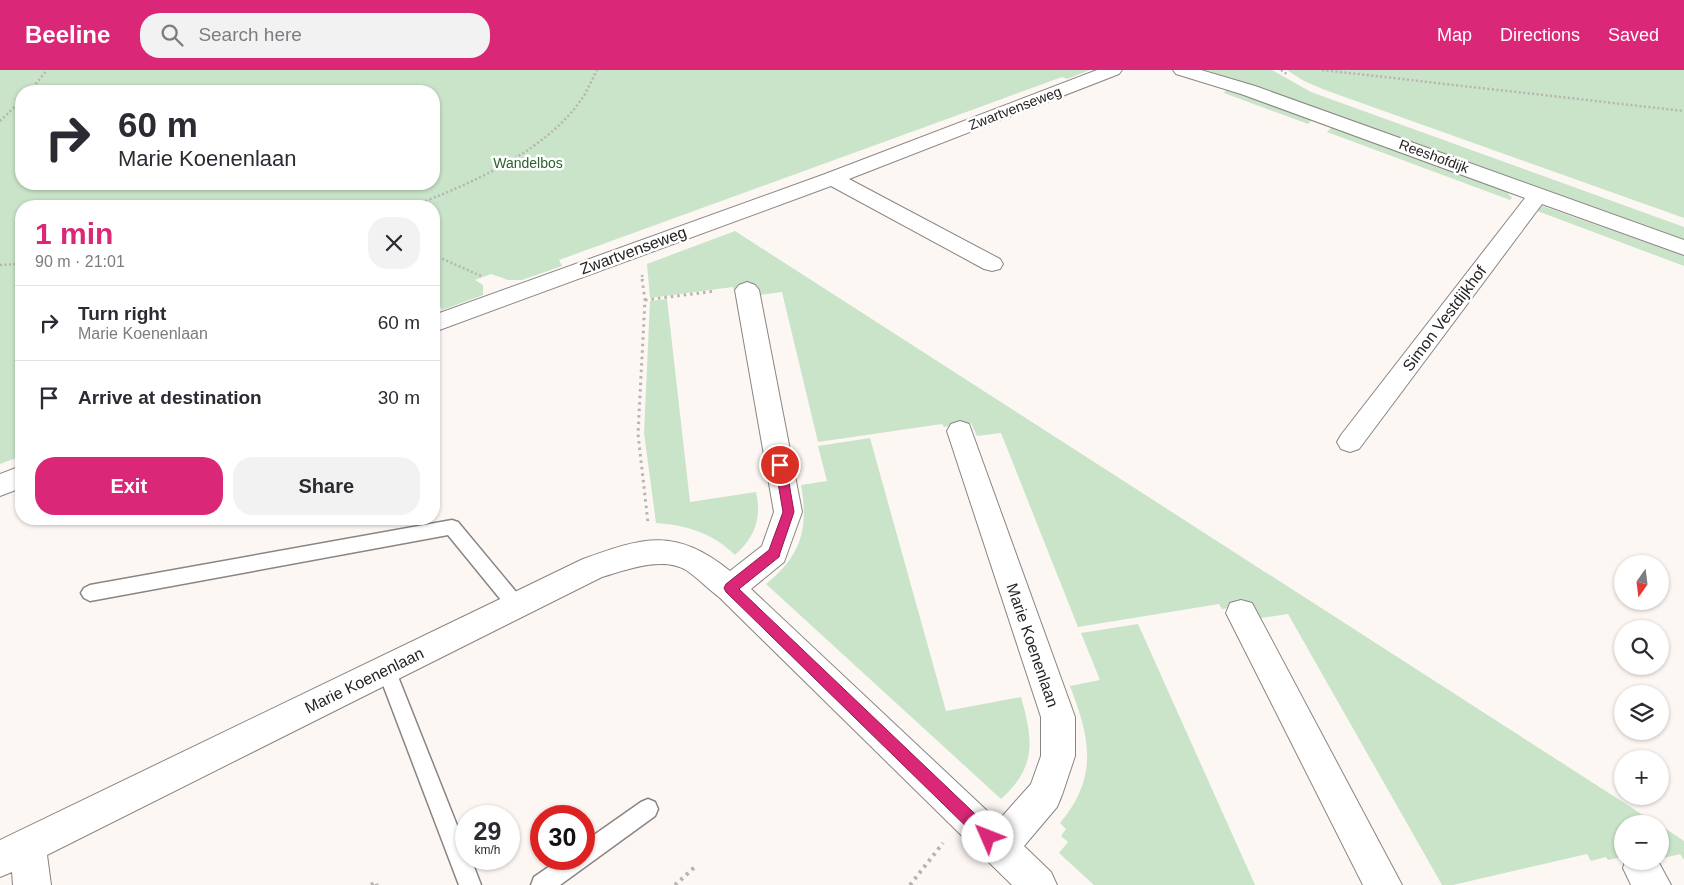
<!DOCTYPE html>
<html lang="en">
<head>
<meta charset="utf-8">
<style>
  body { margin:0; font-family:Arial,sans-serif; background:#f2f2f3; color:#2b2b33; height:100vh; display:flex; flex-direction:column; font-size:19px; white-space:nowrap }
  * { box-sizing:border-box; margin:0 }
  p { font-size:16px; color:#7c7c81 }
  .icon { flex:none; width:28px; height:28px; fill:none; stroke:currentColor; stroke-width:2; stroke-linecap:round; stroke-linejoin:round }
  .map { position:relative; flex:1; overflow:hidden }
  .panel { position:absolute; left:15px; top:130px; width:425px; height:325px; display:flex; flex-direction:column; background:#fff; border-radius:20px; box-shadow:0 1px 4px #0004 }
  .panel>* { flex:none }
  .guide { position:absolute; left:15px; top:15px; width:425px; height:105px; border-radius:20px; box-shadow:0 1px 4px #0004; background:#fff; color:#2b2b33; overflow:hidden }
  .needle { width:32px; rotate:194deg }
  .tools { position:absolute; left:1614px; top:485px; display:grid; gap:10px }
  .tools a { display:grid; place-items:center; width:55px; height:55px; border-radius:50%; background:#fff; box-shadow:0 1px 4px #0004; font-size:25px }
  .speed { position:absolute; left:455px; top:735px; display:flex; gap:10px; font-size:25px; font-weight:700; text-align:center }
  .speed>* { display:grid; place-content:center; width:65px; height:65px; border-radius:50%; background:#fff; box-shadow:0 1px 4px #0004; line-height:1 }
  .speed small { font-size:12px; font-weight:400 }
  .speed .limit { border:8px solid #d22; background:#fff; color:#111 }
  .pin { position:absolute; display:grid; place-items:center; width:42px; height:42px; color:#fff; margin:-21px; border:2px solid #fff; border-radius:50%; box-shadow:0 1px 5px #0007 }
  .me { position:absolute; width:55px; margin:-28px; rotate:314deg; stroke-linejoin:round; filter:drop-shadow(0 0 4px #0008) }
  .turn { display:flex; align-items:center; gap:18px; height:105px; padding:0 20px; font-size:22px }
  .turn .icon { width:65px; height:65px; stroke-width:2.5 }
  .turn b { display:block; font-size:35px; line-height:42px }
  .round { display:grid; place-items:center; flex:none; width:52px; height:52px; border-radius:20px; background:#f2f2f3 }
  .head { display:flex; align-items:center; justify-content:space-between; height:85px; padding:0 20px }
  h1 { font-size:30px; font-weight:700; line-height:38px; color:#db2777 }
  .primary-button { display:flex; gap:10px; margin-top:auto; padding:10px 20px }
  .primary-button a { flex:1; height:58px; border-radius:20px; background:#db2777; color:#fff; font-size:20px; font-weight:700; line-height:58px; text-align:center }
  .primary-button a+a { background:#f2f2f3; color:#2b2b33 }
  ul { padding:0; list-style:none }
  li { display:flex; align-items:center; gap:15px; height:75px; padding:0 20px; border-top:1px solid #e1e1e2 }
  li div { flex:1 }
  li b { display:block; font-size:19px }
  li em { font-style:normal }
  header { display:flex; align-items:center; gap:30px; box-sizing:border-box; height:70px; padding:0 25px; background:#db2777; color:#fff }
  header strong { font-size:24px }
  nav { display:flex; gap:28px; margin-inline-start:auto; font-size:18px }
  .search { width:350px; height:45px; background:#f2f2f3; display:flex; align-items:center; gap:12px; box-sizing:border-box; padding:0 18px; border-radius:20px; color:#7c7c81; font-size:19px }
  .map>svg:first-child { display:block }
</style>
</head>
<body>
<header>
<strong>Beeline</strong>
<div class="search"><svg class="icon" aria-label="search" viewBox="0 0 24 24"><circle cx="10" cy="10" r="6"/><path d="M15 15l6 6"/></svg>Search here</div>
<nav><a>Map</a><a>Directions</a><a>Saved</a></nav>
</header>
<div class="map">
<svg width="1684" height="815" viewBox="0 0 1684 815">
  <rect width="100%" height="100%" fill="#fdf7f4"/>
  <g fill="#c9e4c8" fill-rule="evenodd">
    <path d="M0 0H1090L1067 9 1062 7 991 33 559 190 562 196 522 210H508L491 204 475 210 483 215V225L442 240 439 234 434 236V136H21V386L0 394ZM21 21H434V114H21Z"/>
    <polygon points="1206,0 1272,0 1311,22 1684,157 1684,174"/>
    <polygon points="1287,0 1684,0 1684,148 1325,20 1304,11"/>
    <polygon points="1228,17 1307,46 1311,51 1308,54 1224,23"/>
    <polygon points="1337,57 1505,120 1512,128 1510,130 1327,62 1331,58"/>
    <polygon points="1540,135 1684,186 1684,196 1532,139"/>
    <polygon points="735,161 1657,754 1622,754 1622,787 1608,790 1606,787 1591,791 1587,784 1453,815 1442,815 1288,544 1261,548 1253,534 1222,539 1219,534 1078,557 1001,363 977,366 971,353 944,357 942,354 818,372 782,222 760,225 758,218 734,221 733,217 650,228 647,194"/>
    <path d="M667 229 690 432 756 422C762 448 755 467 735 485 713 463 686 455 656 453L644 363 650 231Z"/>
    <path d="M870 368 946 641 1021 627C1033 670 1037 697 1001 729L766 514C801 486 809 459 801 415L827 411 818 376Z"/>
    <path d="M1138 554 1255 815H1094L1059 783 1068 772 1061 766 1066 759 1060 753C1099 707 1090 668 1070 616L1100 610 1081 563Z"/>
    <polygon points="1660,755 1684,771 1684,790 1680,784 1660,789"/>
  </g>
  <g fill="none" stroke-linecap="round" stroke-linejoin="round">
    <g stroke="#8a8582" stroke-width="3">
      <g id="lane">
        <polygon points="452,450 458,452 522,529 525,535 522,541 516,543 510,541 448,465 90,531 84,528 81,523 84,518 90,515"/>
        <polygon points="386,590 393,593 395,599 466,778 466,789 471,789 481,815 459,815 377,599 379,593"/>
        <polygon points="648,729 655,732 658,739 655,746 560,815 531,815 534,807 560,789 584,789 584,772 641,732"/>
      </g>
    </g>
    <g stroke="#8a8582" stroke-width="2">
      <g id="street">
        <polygon points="1097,0 1122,0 1119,4 849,109 1000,189 1003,194 1000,199 992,201 984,199 831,116 434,262 434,245 825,104"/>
        <polygon points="1173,0 1201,0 1255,16 1684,170 1684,185 1542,134 1359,379 1350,382 1341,379 1337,372 1341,365 1525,128 1241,24 1176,4"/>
        <path d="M747 212 755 215 759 220 802 442 784 492 751 519 998 751 1031 714 1041 686V647L947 361 951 354 960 351 969 354 1075 647V686L1062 725 1057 737 1024 776 1051 802 1057 815H1012L719 527C708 519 698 508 686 500 662 486 626 500 602 507L47 785 51 815H13L12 802 0 807V770L583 489C644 467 675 457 730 501L762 476 774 442 735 220 739 215Z"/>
        <polygon points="21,396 21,418 0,426 0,404"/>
        <polygon points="1241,530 1252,533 1402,815 1363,815 1226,543 1230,533"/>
        <polygon points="1625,791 1658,791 1671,815 1631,815 1623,798"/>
      </g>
    </g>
    <g stroke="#b9b4b2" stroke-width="2.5" stroke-dasharray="2 2.5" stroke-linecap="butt">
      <polyline points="1281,0 1288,5"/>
      <polyline points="1322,0 1684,41"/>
      <polyline points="30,21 47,0"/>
      <polyline points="0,51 21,31"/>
      <path d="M413 136C472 113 550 80 585 24 589 16 593 8 597 0"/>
      <polyline points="434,185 481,206"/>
      <polyline points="0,195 21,194"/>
      <polyline points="642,205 643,210"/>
    </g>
    <g stroke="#b9b4b2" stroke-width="3" stroke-dasharray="2.5 4" stroke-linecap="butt">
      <polyline points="642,209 645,230 638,364 648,453"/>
      <polyline points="645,230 716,221"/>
    </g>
    <g stroke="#b9b4b2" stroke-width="4" stroke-dasharray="3 4.5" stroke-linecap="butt">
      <polyline points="371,815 376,812 377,815"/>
      <polyline points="675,815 697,795"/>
      <polyline points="910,815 943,773"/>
    </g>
    <use href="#lane" fill="#fff" fill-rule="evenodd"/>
    <use href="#street" fill="#fff" fill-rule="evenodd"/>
  </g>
  <polygon fill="#db2777" stroke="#8e194d" points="780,391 786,395 794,442 780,483 779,487 739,519 993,761 995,767 993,772 988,774 982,772 726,522 724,518 726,514 769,480 783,442 775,395"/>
  <g text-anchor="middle" stroke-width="5" stroke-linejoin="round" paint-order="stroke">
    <g font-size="14" fill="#252322" stroke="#fff">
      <text transform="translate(1015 38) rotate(-21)" y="5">Zwartvenseweg</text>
      <text transform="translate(1434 86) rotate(20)" y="5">Reeshofdijk</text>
    </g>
    <g font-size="14" fill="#2a632d" stroke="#fff">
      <text x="528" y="98">Wandelbos</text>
    </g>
    <g font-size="16" fill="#252322" stroke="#fff">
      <text transform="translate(633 180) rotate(-20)" y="6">Zwartvenseweg</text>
      <text transform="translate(1444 248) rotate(-53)" y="6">Simon Vestdijkhof</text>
      <text transform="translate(1033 575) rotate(71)" y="6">Marie Koenenlaan</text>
      <text transform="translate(364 610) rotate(-26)" y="6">Marie Koenenlaan</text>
    </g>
  </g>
</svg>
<div class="tools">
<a><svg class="needle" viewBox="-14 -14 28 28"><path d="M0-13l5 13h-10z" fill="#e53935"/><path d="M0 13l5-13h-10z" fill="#7c7c81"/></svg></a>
<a><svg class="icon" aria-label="search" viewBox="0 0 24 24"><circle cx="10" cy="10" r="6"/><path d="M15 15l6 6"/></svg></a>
<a><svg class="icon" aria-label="layers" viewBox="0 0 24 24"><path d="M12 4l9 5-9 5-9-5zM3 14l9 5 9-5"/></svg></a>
<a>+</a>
<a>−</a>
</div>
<div class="speed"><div>29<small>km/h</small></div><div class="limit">30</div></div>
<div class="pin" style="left:780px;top:395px;background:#d93025"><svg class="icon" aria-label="arrive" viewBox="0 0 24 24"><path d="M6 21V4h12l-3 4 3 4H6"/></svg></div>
<svg class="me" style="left:988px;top:767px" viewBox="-20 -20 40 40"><circle r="19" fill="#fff"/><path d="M0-13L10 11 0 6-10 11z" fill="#db2777"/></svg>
<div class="guide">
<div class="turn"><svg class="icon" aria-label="right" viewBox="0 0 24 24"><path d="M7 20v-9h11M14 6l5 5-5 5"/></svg><div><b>60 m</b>Marie Koenenlaan</div></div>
</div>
<section class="panel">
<div class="head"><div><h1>1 min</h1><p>90 m · 21:01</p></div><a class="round"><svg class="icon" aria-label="close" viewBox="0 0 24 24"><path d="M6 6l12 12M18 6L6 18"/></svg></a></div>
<ul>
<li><svg class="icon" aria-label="right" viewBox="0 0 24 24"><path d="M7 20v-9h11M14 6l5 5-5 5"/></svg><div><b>Turn right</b><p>Marie Koenenlaan</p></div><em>60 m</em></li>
<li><svg class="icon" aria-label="arrive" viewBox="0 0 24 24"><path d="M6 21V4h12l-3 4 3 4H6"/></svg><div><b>Arrive at destination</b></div><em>30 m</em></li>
</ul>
<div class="primary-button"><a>Exit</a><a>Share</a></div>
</section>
</div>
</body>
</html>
